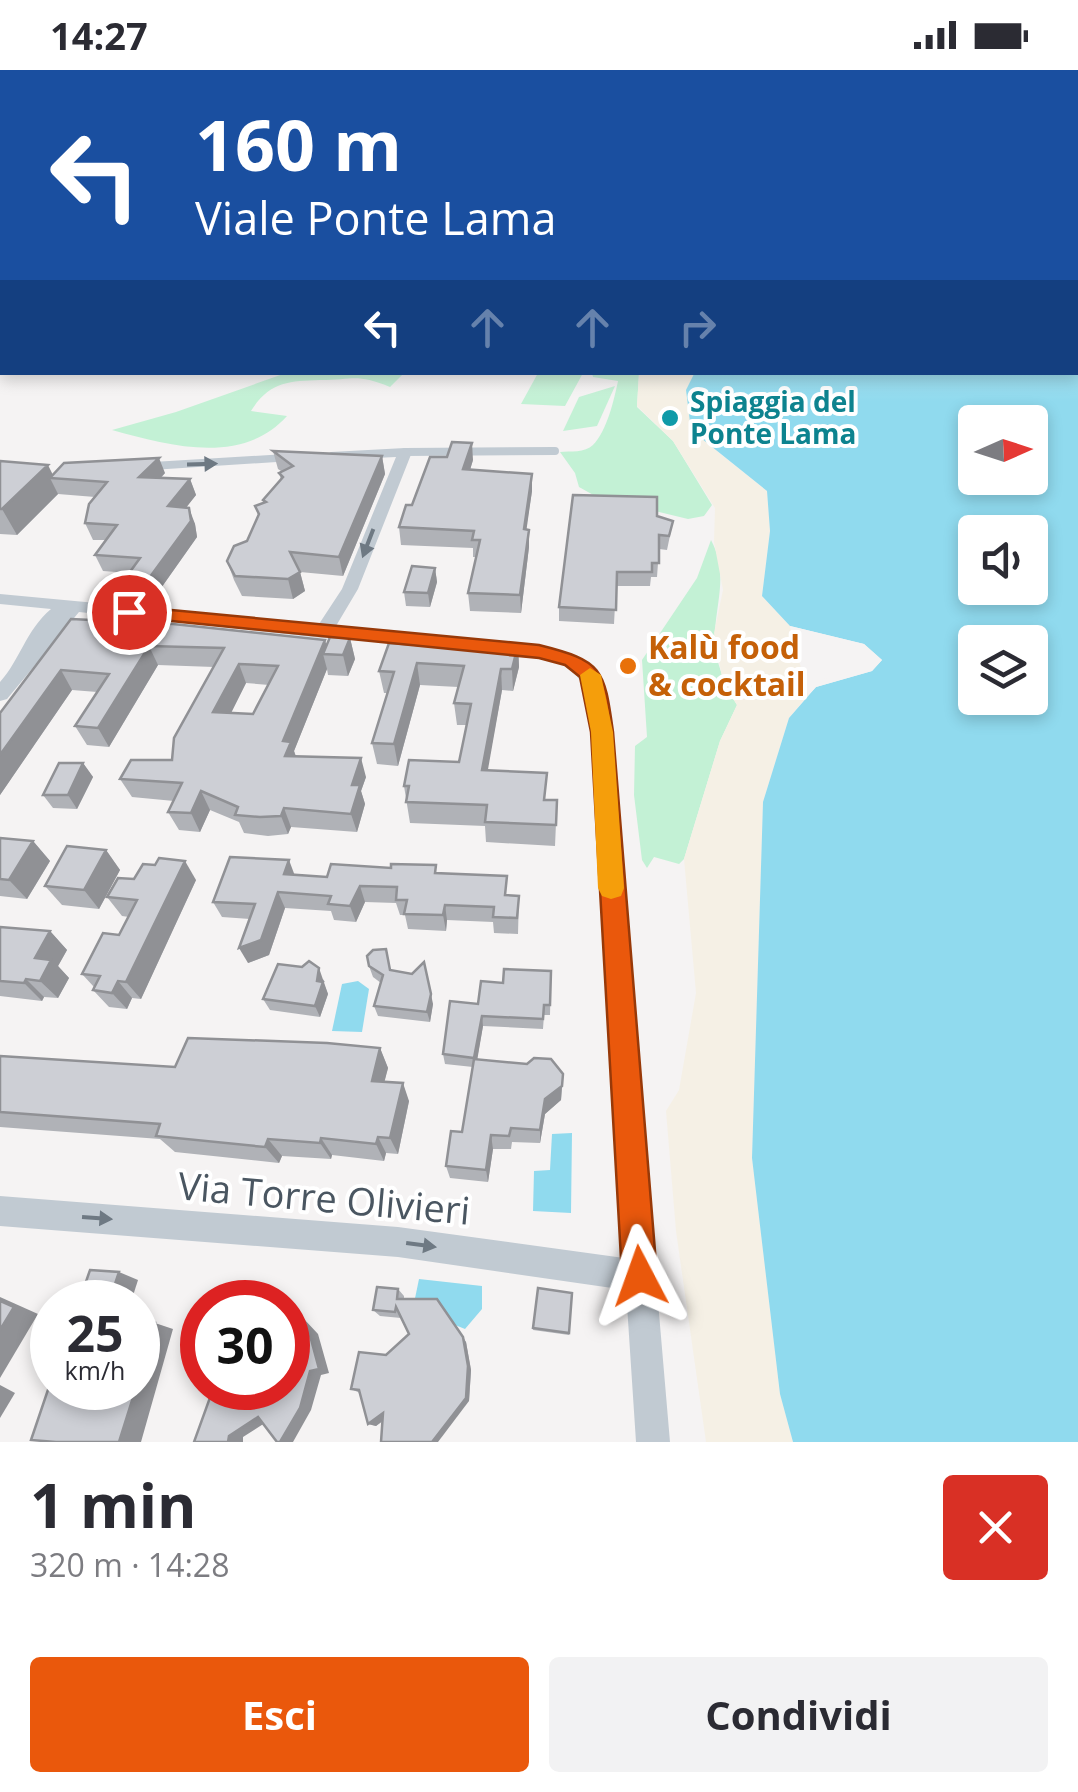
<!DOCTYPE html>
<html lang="it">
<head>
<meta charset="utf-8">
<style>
  body { margin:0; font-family:"Open Sans",sans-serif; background:#f2f2f3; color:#2b2b33; height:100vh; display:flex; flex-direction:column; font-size:38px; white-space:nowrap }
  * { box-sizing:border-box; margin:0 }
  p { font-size:32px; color:#7c7c81 }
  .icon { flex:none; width:55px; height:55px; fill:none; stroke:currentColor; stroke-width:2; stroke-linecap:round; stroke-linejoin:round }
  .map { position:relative; height:1372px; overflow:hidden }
  .side { display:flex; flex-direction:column; background:#fff; flex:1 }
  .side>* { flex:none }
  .top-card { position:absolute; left:0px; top:0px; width:1080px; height:305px; box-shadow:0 5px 15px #0003; background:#1a4fa0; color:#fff; overflow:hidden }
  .needle { width:65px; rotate:87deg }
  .buttons { position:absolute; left:958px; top:335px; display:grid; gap:20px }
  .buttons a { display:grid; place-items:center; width:90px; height:90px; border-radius:10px; background:#fff; box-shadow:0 5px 15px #0003; font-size:50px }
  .speed { position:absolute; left:30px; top:1210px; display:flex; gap:20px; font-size:50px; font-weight:700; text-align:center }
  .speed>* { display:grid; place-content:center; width:130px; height:130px; border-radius:50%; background:#fff; box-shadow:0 5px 15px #0003; line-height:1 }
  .speed small { font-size:25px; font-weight:400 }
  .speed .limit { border:15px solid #d22; background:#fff; color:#111 }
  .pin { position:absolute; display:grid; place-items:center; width:85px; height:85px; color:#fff; margin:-42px; border:5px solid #fff; border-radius:50%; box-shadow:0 2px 10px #0007 }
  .me { position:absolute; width:110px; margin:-55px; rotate:356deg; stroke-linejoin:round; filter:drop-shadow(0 0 8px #0008) }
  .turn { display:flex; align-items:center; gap:35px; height:210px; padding:0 30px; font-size:45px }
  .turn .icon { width:130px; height:130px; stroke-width:2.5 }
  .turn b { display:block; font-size:70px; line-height:85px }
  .lanes { display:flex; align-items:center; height:95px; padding:0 30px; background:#0003; justify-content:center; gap:50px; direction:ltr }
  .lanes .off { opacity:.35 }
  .round { display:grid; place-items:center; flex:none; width:105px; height:105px; border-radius:10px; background:#f2f2f3 }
  .head { display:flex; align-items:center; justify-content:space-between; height:170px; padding:0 30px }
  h1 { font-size:60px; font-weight:700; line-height:75px }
  .primary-button { display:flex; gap:20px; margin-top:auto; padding:20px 30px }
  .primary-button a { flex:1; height:115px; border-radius:10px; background:#ea580c; color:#fff; font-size:40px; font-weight:700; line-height:115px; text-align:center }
  .primary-button a+a { background:#f2f2f3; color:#2b2b33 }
  .status { display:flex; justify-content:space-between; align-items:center; height:70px; padding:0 50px; background:#fff; direction:ltr }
  .status svg { height:28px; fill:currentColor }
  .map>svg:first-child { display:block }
</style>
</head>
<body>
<div class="status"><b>14:27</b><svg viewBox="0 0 49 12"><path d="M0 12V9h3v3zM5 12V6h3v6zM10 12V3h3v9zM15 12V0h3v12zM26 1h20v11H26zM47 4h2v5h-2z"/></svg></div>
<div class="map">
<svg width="1078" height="1372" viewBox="0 0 1078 1372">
  <rect width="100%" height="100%" fill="#f5f3f3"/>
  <g fill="#c3f1d5">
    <path d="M286 303H404L390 317C356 303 354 310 320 310 289 311 269 312 251 341L287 346C242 396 170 376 112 360L176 342Z"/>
    <polygon points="538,303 538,302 583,303 565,336 521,334"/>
    <path d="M592 303H639L637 337 673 371 712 435 704 446 688 449 597 427 579 417 575 403 560 382C570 381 585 383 593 375 607 361 614 330 618 311L593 307Z"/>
    <polygon points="615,316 597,356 563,361 579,327"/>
    <path d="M711 470C728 502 717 529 715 561 713 587 724 614 737 635L720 671 684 789 679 794 654 787 647 798 642 790 634 725 635 676 647 667 642 590 697 508Z"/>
  </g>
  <polygon fill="#f5f0e5" points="639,303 695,303 686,321 718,382 767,421 770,461 762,526 790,556 808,625 789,648 763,732 752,1088 780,1324 793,1372 706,1372 676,1161 666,1041 679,1020 696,923 684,789 720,671 737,635 723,613 714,563 723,520 714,472 715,438 673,371 637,336"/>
  <g fill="#90daee" fill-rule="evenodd">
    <path d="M1078 140V1372H793L780 1324 752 1088 763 732 789 648 816 617 872 601 882 590 864 574 790 556 762 526 770 461 767 421 691 360 686 320 695 302H1078ZM975 352H1030V408H975ZM975 462H1030V518H975ZM975 572H1030V628H975Z"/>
    <polygon points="358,911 369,919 362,962 332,961 342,914"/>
    <polygon points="572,1063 571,1143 533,1141 534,1101 550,1100 552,1064"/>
    <polygon points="419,1209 482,1216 482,1239 465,1259 413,1238"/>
  </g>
  <polygon fill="#f5f3f3" points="790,556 864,574 882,590 872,601 816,617 808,625 807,619 813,612 869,597 875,590 862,578 791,562"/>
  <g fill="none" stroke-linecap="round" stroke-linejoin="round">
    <polyline stroke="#c1cad2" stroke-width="8" points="405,382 555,381"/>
    <g fill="#c1cad2" fill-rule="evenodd">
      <path d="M405 378 412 382 358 519 336 556 456 567 462 569 465 573 462 577 323 568 79 542 7 629 0 631V612C20 590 26 560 51 539L0 534V524L319 554 342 519 396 387 331 390 324 386 331 382Z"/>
      <polygon points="302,383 307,384 307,390 136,401 129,397 136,393"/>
      <path d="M495 571C546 575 580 574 606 623L670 1372H636L626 1220 398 1187 0 1156V1126L398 1157 624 1188 588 623C565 578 530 591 489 581L486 577 489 573Z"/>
    </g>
  </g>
  <g fill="#b0b2b7" fill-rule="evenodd">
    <polygon points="273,381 382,386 385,404 343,506 300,502 305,521 293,529 242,526 234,510 227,491 247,471 258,445 255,436 264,433 263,430 281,410 279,403 281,401 278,399"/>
    <polygon points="473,390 470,400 532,404 532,421 526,459 529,477 521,543 470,541 468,523 476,487 473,487 473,478 401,475 399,457 412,435"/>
    <polygon points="0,391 53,405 165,403 161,408 190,409 196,425 186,437 195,454 197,467 154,528 132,526 124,510 129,503 103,501 95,485 106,470 93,470 85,453 95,427 58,424 17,465 0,464"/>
    <polygon points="657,446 673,451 667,480 659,479 657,507 651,507 650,516 616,516 614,554 559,551 559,537"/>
    <polygon points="435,498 437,512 430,537 406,536 404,522"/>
    <path d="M71 549 327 575 350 568 355 589 348 606 328 605 327 599 294 681 296 686 366 707 361 721 365 734 357 762 291 757 288 764 268 766 244 763 239 752 210 740 200 762 179 760 168 742 174 731 132 727 120 709 172 690 214 597 158 595 109 677 87 675 75 656 97 622 72 620 0 725V643ZM246 613 269 615 253 644 231 643Z"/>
    <polygon points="518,575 519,597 513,621 502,620 487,701 546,730 557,730 555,776 486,772 485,756 410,753 404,716 459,692 467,655 457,655 454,633 458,617 420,615 398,696 377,694 372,673 387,623 384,623 379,601 431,576"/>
    <polygon points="83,693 93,707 77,739 53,738 43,725"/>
    <polygon points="0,768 33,771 50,791 27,829 0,826"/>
    <polygon points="106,780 120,800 99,839 62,835 45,816"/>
    <polygon points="438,803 508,825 519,826 518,864 494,863 493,852 447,850 446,861 408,859 405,845 400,845 396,833 365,832 356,852 334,850 331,841 285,838 269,885 248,893 250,849 222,847 213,832 295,805 327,807"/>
    <polygon points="134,809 196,810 141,929 132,928 127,939 109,937 93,920 94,917 82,904 119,865 129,847 122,846 107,827"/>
    <polygon points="0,857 50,861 67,880 58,896 69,908 58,928 44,927 42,931 0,926"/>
    <polygon points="369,896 391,900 433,934 430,952 378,946 374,936 381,913 373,907"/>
    <polygon points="302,897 324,910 324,914 328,924 320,947 270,940 263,929"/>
    <polygon points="551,901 550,945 544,945 543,959 483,956 477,989 563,1004 561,1030 545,1044 540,1073 512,1072 511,1079 493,1079 488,1112 450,1108 446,1096 462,1062 473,997 445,994 443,984 478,934 503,913"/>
    <polygon points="380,978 388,998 384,1012 409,1031 398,1084 386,1083 384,1091 332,1085 331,1089 282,1086 279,1093 175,1082 160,1069 0,1057 0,986 175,997"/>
    <polygon points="538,1218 572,1223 569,1265 533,1260"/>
    <polygon points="398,1219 404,1226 404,1229 466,1272 471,1300 469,1331 383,1351 376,1356 368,1354 360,1323 351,1319 409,1264 401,1248 380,1246 373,1240"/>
  </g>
  <g fill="#909195">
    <polygon points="472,373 473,390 465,416 463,399"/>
    <polygon points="382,386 385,404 343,506 339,487"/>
    <polygon points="159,388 165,403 146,423 139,407"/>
    <polygon points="48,395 55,409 50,408 58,424 17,465 2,439"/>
    <polygon points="532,404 532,421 524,477 524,459"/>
    <polygon points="190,409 196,425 175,452 168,436"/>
    <polygon points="189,438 195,454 197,467 154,528 147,511"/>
    <polygon points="529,460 529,477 521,543 520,525"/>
    <polygon points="435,498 437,512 430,537 428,523"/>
    <polygon points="300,502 305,521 293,529 288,509"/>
    <polygon points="350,568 355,589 348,606 343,585"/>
    <polygon points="325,570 329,584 323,584 327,599 294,681 297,691 285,686 283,671"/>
    <polygon points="518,575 519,597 513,621 512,599"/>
    <polygon points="149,576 158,595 109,677 98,658"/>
    <polygon points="417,593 420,615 398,696 394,674"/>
    <polygon points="239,594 246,613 222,661 213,642"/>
    <polygon points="501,599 502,620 484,722 482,700"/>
    <polygon points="61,600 72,620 0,725 0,685"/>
    <polygon points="361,688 366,707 361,721 365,734 357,762 351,744 352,715"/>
    <polygon points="83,693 93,707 77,739 68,725"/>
    <polygon points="201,721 210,740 200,762 191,743"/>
    <polygon points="284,738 291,757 288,764 281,746"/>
    <polygon points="33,771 50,791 27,829 9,810"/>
    <polygon points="106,780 120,800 99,839 84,820"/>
    <polygon points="289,790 295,806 284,804"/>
    <polygon points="185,791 196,810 141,929 126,912"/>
    <polygon points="360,816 365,832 356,852 350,836"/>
    <polygon points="278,822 285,838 269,885 248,893 239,878"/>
    <polygon points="445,835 447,850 446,861 443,845"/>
    <polygon points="50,861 67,880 58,896 69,908 58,928 40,911 35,888"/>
    <polygon points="319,898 328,924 320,947 315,936"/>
    <polygon points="26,909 44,927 42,931 24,913"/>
    <polygon points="118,911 132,928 127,939 112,923"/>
    <polygon points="431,924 433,934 430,952 427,942"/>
    <polygon points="482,946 483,956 476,997 474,988"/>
    <polygon points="380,978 388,998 380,1029 372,1011"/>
    <polygon points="403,1013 409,1031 398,1084 390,1068"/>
    <polygon points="562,1016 561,1030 545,1044 540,1073 540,1060 545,1029"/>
    <polygon points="491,1065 493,1079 488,1112 486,1100"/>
    <polygon points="378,1067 386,1083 384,1091 376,1074"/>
    <polygon points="321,1068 332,1085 331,1089 320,1073"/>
    <polygon points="268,1069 282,1086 279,1093 265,1077"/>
    <polygon points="119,1202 138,1210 131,1232 109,1232"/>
    <polygon points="277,1226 289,1233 318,1264 329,1303 321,1305 311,1340 293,1372 280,1372 288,1232 284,1232"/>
    <polygon points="0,1227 38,1244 0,1308"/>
    <polygon points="155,1253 173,1259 141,1372 119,1372 136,1318 138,1318 138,1311"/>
    <polygon points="463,1267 466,1272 471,1300 469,1331 438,1372 432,1372"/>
    <polygon points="0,1315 15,1323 0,1348"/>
    <polygon points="244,1318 255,1318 269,1338 255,1335"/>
    <polygon points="383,1343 390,1345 376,1356 368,1354"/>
    <polygon points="258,1347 271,1349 243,1367 243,1372 228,1372 229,1366"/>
  </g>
  <g fill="#cdcfd5" stroke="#909195" stroke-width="2.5" fill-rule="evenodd">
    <polygon points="452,372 472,373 463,399 532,404 524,459 529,460 520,525 468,523 480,470 472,470 474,461 399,457 406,435 412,435 430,387 447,387"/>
    <polygon points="273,381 382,386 339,487 290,482 300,502 288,509 235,506 227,491 234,476 247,471 259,444 255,436 266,432 263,430 283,407 279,403 293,396"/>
    <polygon points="159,388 139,407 190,409 168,436 189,438 191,451 147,511 124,510 140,488 95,485 117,455 85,453 89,434 107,412 50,408 64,393"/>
    <polygon points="0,391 48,395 2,439 0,439"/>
    <polygon points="573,425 657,427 657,446 673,451 669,466 659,465 659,493 652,493 652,502 617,502 616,540 559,537"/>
    <polygon points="412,496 435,498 428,523 404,522"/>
    <path d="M71 549 173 554 325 570 283 671 291 672 285 686 361 688 352 715H360L351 744 284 738 281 746 260 747 235 745 238 737 201 721 191 743 168 742 182 713 120 709 131 690H172L174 668 224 578 149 576 98 658 75 656 109 604 61 600 0 685V643ZM239 594 278 596 253 644 213 642Z"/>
    <polygon points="330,567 350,568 343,585 323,584"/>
    <polygon points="449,570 518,575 512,599 501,599 482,700 547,703 544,730 557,730 556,755 485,752 487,735 406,732 409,716 404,716 409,690 459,692 471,634 454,633 464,596 417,593 394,674 372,673 394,602 379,601 389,573 431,576 432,571"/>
    <polygon points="59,693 83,693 68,725 43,725"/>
    <polygon points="0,768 33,771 9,810 0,809"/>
    <polygon points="67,776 106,780 84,820 45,816"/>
    <polygon points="230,787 289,790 284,804 327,807 331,794 391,798 391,794 436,795 435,803 507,806 505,825 519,826 517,848 493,847 494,837 445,835 443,845 404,844 407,830 396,830 397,817 360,816 350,836 328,834 331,826 278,822 261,870 239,878 255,834 213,832"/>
    <polygon points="159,788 185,791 126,912 118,911 112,923 93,920 100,906 82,904 103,863 119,865 137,830 107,827 118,808 134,809 143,794 155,795"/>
    <polygon points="0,857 50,861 35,888 51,890 40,911 26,909 24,913 0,911"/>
    <polygon points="386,879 390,900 412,904 424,892 431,924 427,942 374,936 383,905 369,896 367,886 373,880"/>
    <polygon points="309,891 319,898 317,911 323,912 315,936 263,929 278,894 302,897"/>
    <polygon points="504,899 551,901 550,935 544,935 543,949 482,946 474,988 443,984 450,931 478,934 481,911 503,913"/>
    <polygon points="188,968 327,973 380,978 372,1011 403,1013 390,1068 378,1067 376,1074 321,1068 320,1073 268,1069 265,1077 156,1066 160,1054 0,1042 0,986 175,997"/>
    <polygon points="534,988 551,989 563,1004 562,1016 545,1029 540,1060 511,1058 509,1066 491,1065 486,1100 446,1096 451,1061 462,1062 474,989 527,994"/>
    <polygon points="90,1200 119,1202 109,1232 79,1232"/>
    <polygon points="377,1217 398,1219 397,1229 437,1229 463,1267 468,1296 466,1328 432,1372 381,1372 383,1343 368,1354 359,1320 351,1319 359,1282 386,1285 409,1264 396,1237 395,1242 373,1240"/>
    <polygon points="538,1218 572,1223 569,1263 533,1258"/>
    <polygon points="277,1226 284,1232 245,1232 253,1228"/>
    <polygon points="0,1231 14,1237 0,1260"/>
    <polygon points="288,1237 308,1258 319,1299 310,1301 300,1338 280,1372 277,1372 258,1347 229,1366 228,1372 194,1372 212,1322 228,1318 244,1318 255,1335 264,1318 288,1318"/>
    <polygon points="138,1252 155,1253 138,1311"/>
    <polygon points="52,1308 52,1318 136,1318 119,1372 56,1372 31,1370"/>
  </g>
  <defs><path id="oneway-solid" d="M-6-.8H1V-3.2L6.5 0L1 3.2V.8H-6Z" transform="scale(2.5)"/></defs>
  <g fill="#6e7983">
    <use href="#oneway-solid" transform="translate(202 394) rotate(-2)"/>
    <use href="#oneway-solid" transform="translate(368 473) rotate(111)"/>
    <use href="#oneway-solid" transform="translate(97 1148) rotate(4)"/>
    <use href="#oneway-solid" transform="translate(421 1175) rotate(8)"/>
  </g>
  <linearGradient id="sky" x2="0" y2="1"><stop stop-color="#85c3ea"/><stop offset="0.42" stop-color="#fafafa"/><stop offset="1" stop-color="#fafafa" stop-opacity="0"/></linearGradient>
  <rect width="1078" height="332" fill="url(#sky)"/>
  <path fill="#ea580c" stroke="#983908" stroke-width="2.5" d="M129 536 539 575C603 591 604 598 613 662L657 1206 652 1218 640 1223 627 1218 622 1206 591 662 580 607 565 595 539 588 122 546 120 542Z"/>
  <polygon fill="#f59e0b" points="590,598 601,605 613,662 624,818 621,826 611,829 602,826 598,818 591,662 580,605"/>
  <circle fill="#0f9aa8" stroke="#fff" stroke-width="4" cx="670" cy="348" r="10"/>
  <circle fill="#e8710a" stroke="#fff" stroke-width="4" cx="628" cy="596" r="10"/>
  <g text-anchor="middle" stroke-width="8" stroke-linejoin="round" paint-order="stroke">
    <g font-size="28" font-weight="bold" fill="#0d838f" stroke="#fff" text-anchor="start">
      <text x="690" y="342">Spiaggia del<tspan x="690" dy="32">Ponte Lama</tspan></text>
    </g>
    <g font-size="32" font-weight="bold" fill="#c56008" stroke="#fff" text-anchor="start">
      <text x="648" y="589">Kalù food<tspan x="648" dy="37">&amp; cocktail</tspan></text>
    </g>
    <g font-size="38" fill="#4a5661" stroke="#fff">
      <text transform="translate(324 1129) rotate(5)" y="13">Via Torre Olivieri</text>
    </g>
  </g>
</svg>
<div class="buttons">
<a><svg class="needle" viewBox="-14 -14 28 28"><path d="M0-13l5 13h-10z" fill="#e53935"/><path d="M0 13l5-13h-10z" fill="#7c7c81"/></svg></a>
<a><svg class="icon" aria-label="sound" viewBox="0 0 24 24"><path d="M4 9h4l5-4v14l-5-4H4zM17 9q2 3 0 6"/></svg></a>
<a><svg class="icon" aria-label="layers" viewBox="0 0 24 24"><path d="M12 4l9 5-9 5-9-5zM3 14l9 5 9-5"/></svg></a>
</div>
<div class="speed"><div>25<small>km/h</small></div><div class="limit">30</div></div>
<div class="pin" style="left:129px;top:542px;background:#d93025"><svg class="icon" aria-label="arrive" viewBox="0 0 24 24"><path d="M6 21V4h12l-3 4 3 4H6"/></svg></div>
<svg class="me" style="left:640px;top:1206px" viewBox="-20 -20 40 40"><path d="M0-17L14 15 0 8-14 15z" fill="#ea580c" stroke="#fff" stroke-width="4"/></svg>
<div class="top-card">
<div class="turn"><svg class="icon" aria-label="left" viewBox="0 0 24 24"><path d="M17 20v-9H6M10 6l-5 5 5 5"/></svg><div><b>160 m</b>Viale Ponte Lama</div></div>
<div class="lanes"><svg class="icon" aria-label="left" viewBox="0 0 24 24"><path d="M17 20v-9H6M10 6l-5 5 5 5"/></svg><svg class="icon off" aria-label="ahead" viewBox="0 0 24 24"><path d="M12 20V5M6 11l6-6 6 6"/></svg><svg class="icon off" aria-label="ahead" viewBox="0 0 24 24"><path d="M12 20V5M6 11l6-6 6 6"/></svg><svg class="icon off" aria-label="right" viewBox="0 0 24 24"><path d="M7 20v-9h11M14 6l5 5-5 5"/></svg></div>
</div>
</div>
<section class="side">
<div class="head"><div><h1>1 min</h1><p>320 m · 14:28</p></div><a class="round" style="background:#d93025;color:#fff"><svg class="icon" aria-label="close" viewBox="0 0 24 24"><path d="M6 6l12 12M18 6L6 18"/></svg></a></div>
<div class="primary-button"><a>Esci</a><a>Condividi</a></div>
</section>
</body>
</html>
